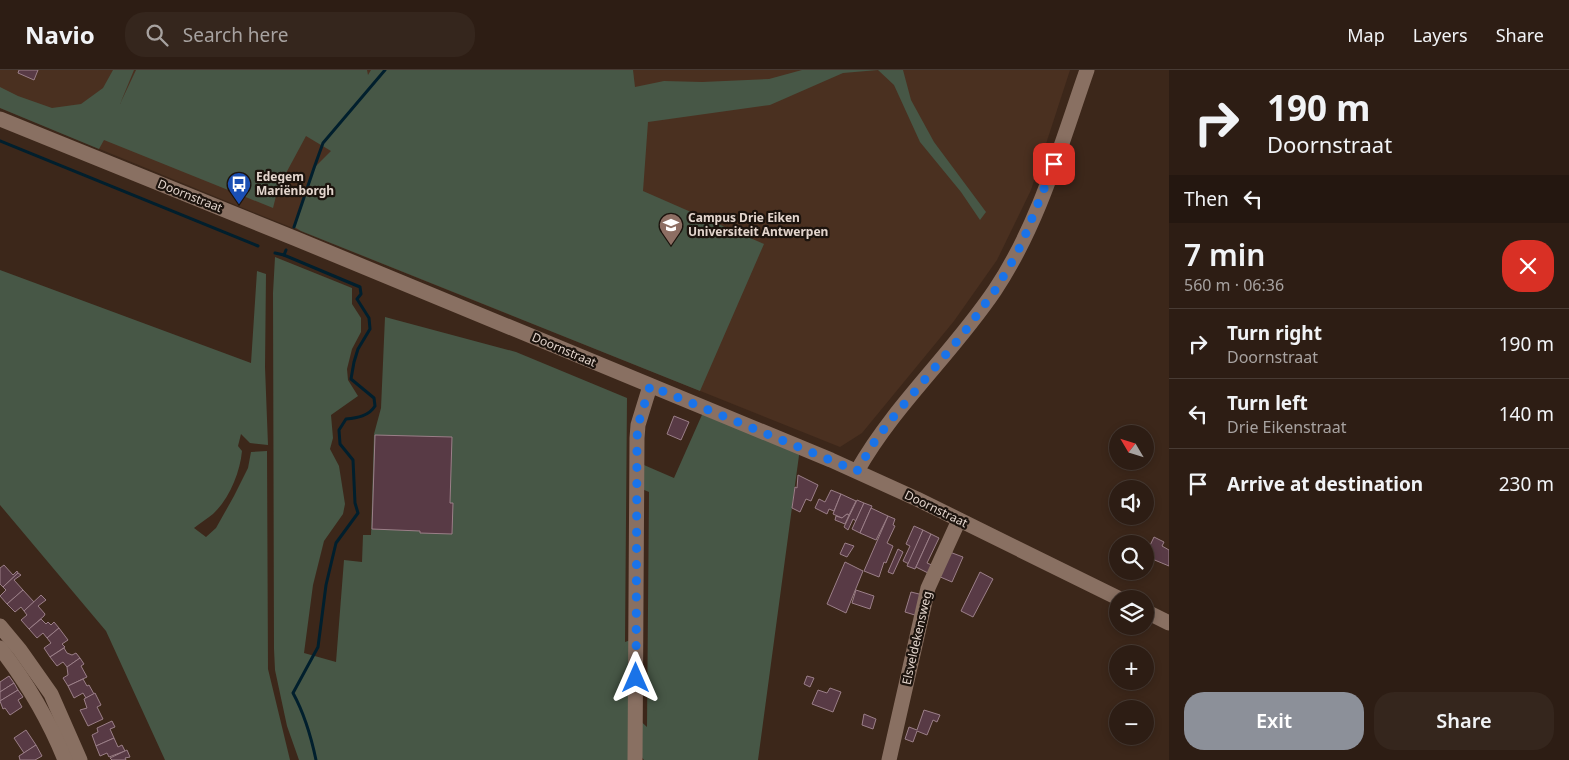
<!DOCTYPE html>
<html lang="en">
<head>
<meta charset="utf-8">
<style>
  body { margin:0; font-family:"Noto Sans",sans-serif; background:#35261d; color:#f1f3f6; height:100vh; display:flex; flex-direction:column; font-size:19px; white-space:nowrap }
  * { box-sizing:border-box; margin:0 }
  p { font-size:16px; color:#a7a2a0 }
  .icon { flex:none; width:28px; height:28px; fill:none; stroke:currentColor; stroke-width:2; stroke-linecap:round; stroke-linejoin:round }
  .map { position:relative; flex:1; overflow:hidden }
  .sheet { display:flex; flex-direction:column; background:#2d1d14; width:400px }
  .sheet>* { flex:none }
  .top-card { background:#2d1d14; color:#f1f3f6; overflow:hidden }
  .needle { width:32px; rotate:308deg }
  .buttons { position:absolute; left:1109px; top:355px; display:grid; gap:10px }
  .buttons a { display:grid; place-items:center; width:45px; height:45px; border-radius:50%; background:#2d1d14; box-shadow:0 2px 8px #0003,0 0 0 1px #483b34; font-size:25px }
  .pin { position:absolute; display:grid; place-items:center; width:42px; height:42px; color:#fff; margin:-21px; border-radius:10px; box-shadow:0 2px 8px #0006 }
  .me { position:absolute; width:55px; margin:-28px; rotate:0deg; stroke-linejoin:round; filter:drop-shadow(0 0 4px #0008) }
  .turn { display:flex; align-items:center; gap:18px; height:105px; padding:0 15px; font-size:22px }
  .turn .icon { width:65px; height:65px; stroke-width:2.5 }
  .turn b { display:block; font-size:35px; line-height:42px }
  .then { display:flex; align-items:center; height:48px; padding:0 15px; background:#0003; gap:10px; font-size:19px }
  .round { display:grid; place-items:center; flex:none; width:52px; height:52px; border-radius:20px; background:#35261d }
  .head { display:flex; align-items:center; justify-content:space-between; height:85px; padding:0 15px }
  h1 { font-size:30px; font-weight:600; line-height:38px }
  .primary-button { display:flex; gap:10px; margin-top:auto; padding:10px 15px }
  .primary-button a { flex:1; height:58px; border-radius:20px; background:#8c9099; color:#fff; font-size:20px; font-weight:600; line-height:58px; text-align:center }
  .primary-button a+a { background:#35261d; color:#f1f3f6 }
  ul { padding:0; list-style:none }
  li { display:flex; align-items:center; gap:15px; height:70px; padding:0 15px; border-top:1px solid #483b34 }
  li div { flex:1 }
  li b { display:block; font-size:19px }
  li em { font-style:normal }
  header { display:flex; align-items:center; gap:30px; box-sizing:border-box; height:70px; padding:0 25px; background:#2d1d14; border-bottom:1px solid #483b34 }
  header strong { font-size:24px }
  nav { display:flex; gap:28px; margin-inline-start:auto; font-size:18px }
  .search { width:350px; height:45px; background:#35261d; display:flex; align-items:center; gap:12px; box-sizing:border-box; padding:0 18px; border-radius:20px; color:#a7a2a0; font-size:19px }
  main { display:flex; flex:1; min-height:0 }
  .map>svg:first-child { display:block }
</style>
</head>
<body>
<header>
<strong>Navio</strong>
<div class="search"><svg class="icon" aria-label="search" viewBox="0 0 24 24"><circle cx="10" cy="10" r="6"/><path d="M15 15l6 6"/></svg>Search here</div>
<nav><a>Map</a><a>Layers</a><a>Share</a></nav>
</header>
<main>
<div class="map">
<svg width="1169" height="690" viewBox="0 0 1169 690">
  <rect width="100%" height="100%" fill="#3c271a"/>
  <polygon fill="#4a3020" points="0,0 1070,0 1031,120 997,190 954,251 862,363 840,377 258,144 0,38"/>
  <g fill="#475746">
    <polygon points="113,0 134,0 120,34 136,0 367,0 368,5 371,0 633,0 635,17 664,11 702,12 769,9 802,0 903,0 911,30 934,72 986,142 980,150 961,122 920,72 894,15 878,0 843,3 770,35 648,52 643,121 764,174 700,321 301,161 294,157 314,98 331,81 306,66 278,118 273,138 104,70 99,79 0,38 0,17 18,26 52,38 81,34 103,18"/>
    <polygon points="275,187 352,218 352,234 361,248 361,262 352,279 347,299 348,310 358,326 331,345 333,368 330,379 339,396 345,434 343,444 324,471 313,515 304,583 336,592 344,490 362,492 363,465 371,465 374,364 381,338 385,247 516,282 627,328 625,572 636,568 636,647 647,657 649,422 637,417 637,392 674,408 705,338 800,378 758,690 644,690 636,680 635,690 299,690 287,656 275,600 274,579 273,223"/>
    <path d="M0 200 251 293 257 201 266 204 265 297 268 375 250 373 241 364 238 376 242 381C240 403 229 429 213 444 207 449 200 453 194 458L206 467 216 458 234 426 248 398 251 382 267 381 268 599 290 690H165L106 561 0 435Z"/>
  </g>
  <g fill="none" stroke-linecap="round" stroke-linejoin="round">
    <g stroke="#011f2d" stroke-width="3">
      <polyline points="0,71 258,176"/>
      <polyline points="294,157 314,98 323,73 385,0"/>
      <path d="M286 180 284 185 360 217 361 224 357 229 369 248 370 259 358 279 354 292 351 309 374 328 375 336C369 346 357 348 346 349L339 360 340 374 353 390 355 433 358 443 336 473 326 515 318 577 293 623C305 645 311 666 316 690"/>
      <polyline points="275,183 284,185"/>
    </g>
  </g>
  <g fill="#583a45" stroke="#9b7f88">
    <polygon points="19,0 38,0 34,10 18,3"/>
    <polygon points="674,346 689,352 681,370 667,364"/>
    <polygon points="375,365 452,367 450,433 453,433 452,464 420,463 420,461 372,459"/>
    <polygon points="798,405 818,415 811,431 806,429 800,442 792,438 795,417 797,418"/>
    <polygon points="831,420 841,424 834,441 829,439 827,444 815,438 819,429 825,432"/>
    <polygon points="841,424 856,431 849,445 847,444 842,448 833,444"/>
    <polygon points="857,430 864,433 856,451 853,449 848,460 844,457"/>
    <polygon points="864,433 872,436 860,463 852,459"/>
    <polygon points="871,438 888,446 876,470 860,463"/>
    <polygon points="847,444 849,445 845,454 835,450 836,446 842,448"/>
    <polygon points="888,446 895,449 893,455 895,456 887,473 893,476 886,493 884,492 879,507 864,501"/>
    <polygon points="914,456 923,460 909,494 903,491 910,476 906,474"/>
    <polygon points="923,460 931,464 915,499 907,496"/>
    <polygon points="931,464 939,468 927,493 934,496 930,504 916,497"/>
    <polygon points="1154,467 1164,472 1162,476 1169,480 1169,496 1145,486"/>
    <polygon points="845,473 854,476 847,487 840,484"/>
    <polygon points="898,479 903,482 893,504 888,502"/>
    <polygon points="947,481 963,487 952,512 938,506"/>
    <polygon points="845,492 863,501 846,543 827,534"/>
    <polygon points="4,495 13,505 17,501 18,503 3,517 0,514 0,498"/>
    <polygon points="980,502 993,509 973,547 961,541"/>
    <polygon points="18,503 21,505 14,510 23,520 7,534 0,526 6,520 3,517"/>
    <polygon points="23,520 34,532 24,541 21,537 15,542 7,534"/>
    <polygon points="856,520 874,526 870,539 852,533"/>
    <polygon points="911,522 923,525 918,546 905,542"/>
    <polygon points="41,525 46,530 38,536 45,544 44,546 29,559 21,550 27,545 24,541"/>
    <polygon points="41,549 46,554 48,552 51,555 54,552 59,558 47,568 43,563 37,568 29,559"/>
    <polygon points="59,558 68,570 62,574 65,577 50,587 44,578 51,573 47,568"/>
    <polygon points="64,578 67,583 72,585 76,583 80,588 67,597 63,592 57,596 50,587"/>
    <polygon points="80,588 84,594 81,596 87,607 68,616 63,608 68,605 67,597"/>
    <polygon points="9,606 14,613 0,622 0,612"/>
    <polygon points="807,606 814,608 810,617 804,614"/>
    <polygon points="83,609 87,616 89,615 94,624 86,628 83,623 74,628 68,616"/>
    <polygon points="14,613 18,620 0,631 0,622"/>
    <polygon points="830,618 841,622 833,642 812,634 818,620 827,623"/>
    <polygon points="18,620 23,627 18,630 22,637 10,645 5,638 3,639 0,631"/>
    <polygon points="95,623 101,635 97,637 103,649 88,656 80,640 87,638 84,629"/>
    <polygon points="924,640 940,645 937,652 933,650 927,665 917,661 913,672 905,669 909,657 917,660"/>
    <polygon points="864,644 876,649 873,659 862,655"/>
    <polygon points="112,651 115,657 110,659 114,668 96,676 92,665 98,662 97,658"/>
    <polygon points="26,660 36,675 24,683 14,668"/>
    <polygon points="114,668 118,677 122,675 125,681 109,687 107,683 100,686 96,676"/>
    <polygon points="36,675 42,686 35,690 20,690 19,686"/>
    <polygon points="127,680 130,687 125,688 126,690 112,690 110,688"/>
  </g>
  <g fill="none" stroke-linecap="round" stroke-linejoin="round">
    <g stroke="#897062" stroke-width="15">
      <polyline points="0,49 294,168 831,390 917,429 1120,529"/>
      <path d="M857 401C895 334 952 284 995 220 1039 154 1061 74 1087 0"/>
      <polyline points="1145,541 1169,553"/>
      <polyline points="0,556 20,580 51,624 80,690"/>
      <path d="M0 578C28 614 48 648 65 690"/>
      <polyline points="635,690 637,368 638,355 650,316"/>
      <polyline points="889,690 928,518 959,450"/>
    </g>
  </g>
  <g fill="none" stroke-linecap="round" stroke-linejoin="round">
    <polyline stroke="#1a73e8" stroke-width="9" stroke-dasharray="0 16.2" points="636,608 637,368 638,355 650,316 857,401 873,374 890,351 963,264 996,219 1016,185 1024,168 1054,94"/>
  </g>
  <defs>
    <g id="bus-pin" transform="scale(1.25)"><path d="M0 17L-7.5 6A9.5 9.5 0 1 1 7.5 6Z" fill="#1a4fb4" stroke="#1c130d"/><path d="M-5-6H5V4H4V6H2V4H-2V6H-4V4H-5ZM-3.5-4V0h7V-4ZM-3.5 1.2v1.5H-2V1.2ZM2 1.2v1.5H3.5V1.2Z" fill="#fff"/></g>
    <g id="university-pin" transform="scale(1.25)"><path d="M0 17L-7.5 6A9.5 9.5 0 1 1 7.5 6Z" fill="#8d6e63" stroke="#1c130d"/><path d="M0-5L7-2L0 1L-7-2ZM-4 1L0 2.5L4 1V4Q0 6-4 4Z" fill="#fff"/></g>
  </defs>
  <g fill-rule="evenodd">
    <use href="#bus-pin" x="239" y="114"/>
    <use href="#university-pin" x="671" y="155"/>
  </g>
  <g text-anchor="middle" stroke-width="4.5" stroke-linejoin="round" paint-order="stroke">
    <g font-size="12" font-weight="bold" fill="#e3d5cd" stroke="#1c130d" text-anchor="start">
      <text x="256" y="111">Edegem<tspan x="256" dy="14">Mariënborgh</tspan></text>
      <text x="688" y="152">Campus Drie Eiken<tspan x="688" dy="14">Universiteit Antwerpen</tspan></text>
    </g>
    <g font-size="12" fill="#e3d5cd" stroke="#1c130d">
      <text transform="translate(190 126) rotate(22)" y="4">Doornstraat</text>
      <text transform="translate(564 280) rotate(23)" y="4">Doornstraat</text>
      <text transform="translate(936 439) rotate(26)" y="4">Doornstraat</text>
      <text transform="translate(917 568) rotate(-77)" y="4">Elsveldekensweg</text>
    </g>
  </g>
</svg>
<div class="buttons">
<a><svg class="needle" viewBox="-14 -14 28 28"><path d="M0-13l5 13h-10z" fill="#e53935"/><path d="M0 13l5-13h-10z" fill="#a7a2a0"/></svg></a>
<a><svg class="icon" aria-label="sound" viewBox="0 0 24 24"><path d="M4 9h4l5-4v14l-5-4H4zM17 9q2 3 0 6"/></svg></a>
<a><svg class="icon" aria-label="search" viewBox="0 0 24 24"><circle cx="10" cy="10" r="6"/><path d="M15 15l6 6"/></svg></a>
<a><svg class="icon" aria-label="layers" viewBox="0 0 24 24"><path d="M12 4l9 5-9 5-9-5zM3 14l9 5 9-5"/></svg></a>
<a>+</a>
<a>−</a>
</div>
<div class="pin" style="left:1054px;top:94px;background:#d93025"><svg class="icon" aria-label="arrive" viewBox="0 0 24 24"><path d="M6 21V4h12l-3 4 3 4H6"/></svg></div>
<svg class="me" style="left:636px;top:608px" viewBox="-20 -20 40 40"><path d="M0-17L14 15 0 8-14 15z" fill="#1a73e8" stroke="#fff" stroke-width="4"/></svg>
</div>
<section class="sheet">
<div class="top-card">
<div class="turn"><svg class="icon" aria-label="right" viewBox="0 0 24 24"><path d="M7 20v-9h11M14 6l5 5-5 5"/></svg><div><b>190 m</b>Doornstraat</div></div>
<div class="then">Then<svg class="icon" aria-label="left" viewBox="0 0 24 24"><path d="M17 20v-9H6M10 6l-5 5 5 5"/></svg></div>
</div>
<div class="head"><div><h1>7 min</h1><p>560 m · 06:36</p></div><a class="round" style="background:#d93025;color:#fff"><svg class="icon" aria-label="close" viewBox="0 0 24 24"><path d="M6 6l12 12M18 6L6 18"/></svg></a></div>
<ul>
<li><svg class="icon" aria-label="right" viewBox="0 0 24 24"><path d="M7 20v-9h11M14 6l5 5-5 5"/></svg><div><b>Turn right</b><p>Doornstraat</p></div><em>190 m</em></li>
<li><svg class="icon" aria-label="left" viewBox="0 0 24 24"><path d="M17 20v-9H6M10 6l-5 5 5 5"/></svg><div><b>Turn left</b><p>Drie Eikenstraat</p></div><em>140 m</em></li>
<li><svg class="icon" aria-label="arrive" viewBox="0 0 24 24"><path d="M6 21V4h12l-3 4 3 4H6"/></svg><div><b>Arrive at destination</b></div><em>230 m</em></li>
</ul>
<div class="primary-button"><a>Exit</a><a>Share</a></div>
</section>
</main>
</body>
</html>
